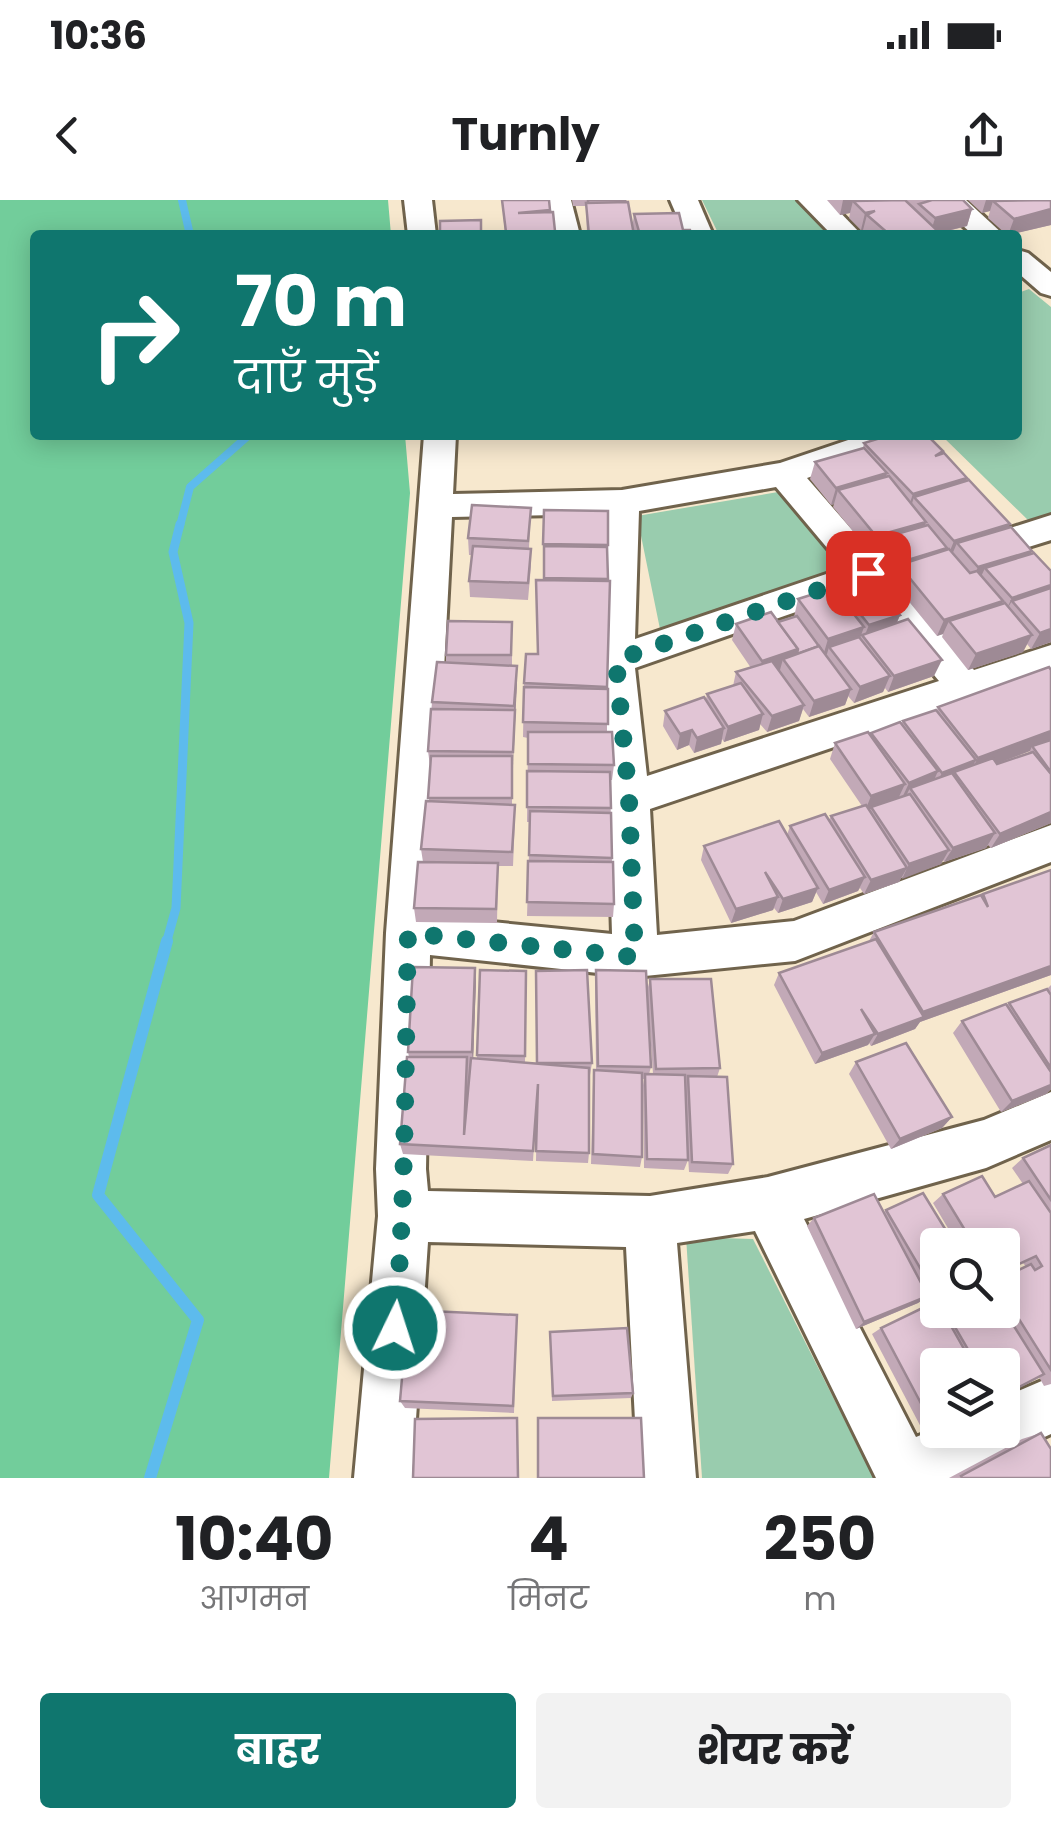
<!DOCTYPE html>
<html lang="hi">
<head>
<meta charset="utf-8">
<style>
  body { margin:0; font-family:Poppins,"Noto Sans Devanagari",sans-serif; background:#f2f2f2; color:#202124; height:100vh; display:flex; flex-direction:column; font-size:38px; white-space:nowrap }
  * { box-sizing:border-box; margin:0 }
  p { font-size:32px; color:#757577 }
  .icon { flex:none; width:55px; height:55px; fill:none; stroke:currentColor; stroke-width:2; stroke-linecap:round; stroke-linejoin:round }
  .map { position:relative; height:1278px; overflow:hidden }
  .details { display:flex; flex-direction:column; background:#fff; flex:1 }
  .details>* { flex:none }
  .banner { position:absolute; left:30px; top:30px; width:992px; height:210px; border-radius:10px; box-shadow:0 5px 25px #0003; background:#0f766e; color:#fff; overflow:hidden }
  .tools { position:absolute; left:920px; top:1028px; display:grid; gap:20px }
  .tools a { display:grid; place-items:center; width:100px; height:100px; border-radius:10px; background:#fff; box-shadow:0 5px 25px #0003; font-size:50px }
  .pin { position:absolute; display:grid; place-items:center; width:85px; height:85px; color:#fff; margin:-42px; border-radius:20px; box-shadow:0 5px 15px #0006 }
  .me { position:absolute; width:110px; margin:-55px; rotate:4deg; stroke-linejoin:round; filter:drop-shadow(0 0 8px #0008) }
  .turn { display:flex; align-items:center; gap:35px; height:210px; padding:0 40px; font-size:45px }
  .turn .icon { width:130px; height:130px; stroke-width:2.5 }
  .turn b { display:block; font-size:70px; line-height:85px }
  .eta { display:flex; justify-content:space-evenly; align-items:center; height:170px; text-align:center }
  .eta b { font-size:60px; font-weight:700; line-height:70px }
  .primary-button { display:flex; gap:20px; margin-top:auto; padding:20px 40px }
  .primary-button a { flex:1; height:115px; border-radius:10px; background:#0f766e; color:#fff; font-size:40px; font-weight:700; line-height:115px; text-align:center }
  .primary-button a+a { background:#f2f2f2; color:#202124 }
  .status { display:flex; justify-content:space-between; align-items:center; height:70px; padding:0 50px; background:#fff; direction:ltr }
  .status svg { height:28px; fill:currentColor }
  header { display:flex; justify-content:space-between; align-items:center; height:130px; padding:0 40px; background:#fff; font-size:45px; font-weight:700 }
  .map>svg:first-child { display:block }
</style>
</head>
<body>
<div class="status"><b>10:36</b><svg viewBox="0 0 49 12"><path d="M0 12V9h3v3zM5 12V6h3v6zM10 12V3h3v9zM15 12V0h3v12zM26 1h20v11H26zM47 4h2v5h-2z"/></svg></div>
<header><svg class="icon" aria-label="back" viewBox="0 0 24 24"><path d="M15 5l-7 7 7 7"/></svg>Turnly<svg class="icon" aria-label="share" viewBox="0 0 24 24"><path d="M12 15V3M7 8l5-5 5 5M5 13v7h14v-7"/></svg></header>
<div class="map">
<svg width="1051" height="1278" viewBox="0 0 1051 1278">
  <rect width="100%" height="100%" fill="#f7e8ce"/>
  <g fill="#99ccae">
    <polygon points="702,0 797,0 834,35 719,35"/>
    <polygon points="1029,89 1051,107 1051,316 1032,324 941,235 1018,235 1018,93"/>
    <polygon points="778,292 842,369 663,429 661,434 637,316"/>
    <polygon points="686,1037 753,1039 874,1278 702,1278"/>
  </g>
  <polygon fill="#72cd9b" points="0,0 388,0 391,35 35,35 35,235 405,235 410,293 329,1278 0,1278"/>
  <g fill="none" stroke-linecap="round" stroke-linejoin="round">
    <g stroke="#5dbbed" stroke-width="8">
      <polyline points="182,0 190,35"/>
      <polyline points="180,326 190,287 249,235"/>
    </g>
    <polyline stroke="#5dbbed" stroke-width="9" points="166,744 176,708 189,423 173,352 180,324"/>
    <polyline stroke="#5dbbed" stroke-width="12" points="150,1278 198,1120 98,995 167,741"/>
    <g stroke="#70634c" stroke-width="6">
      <g id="minor">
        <polygon points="404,0 432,0 436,35 408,35"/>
        <polygon points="543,0 571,0 580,35 552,35"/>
        <polygon points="670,0 698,0 713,35 685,35"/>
        <polygon points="798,0 828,0 862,35 832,35"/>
        <polygon points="935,0 966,0 1004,35 973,35"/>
        <polygon points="1018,50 1028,53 1051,72 1051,96 1041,93 1018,73"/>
        <path d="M424 235H456L453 294 622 290 780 263 863 235H913L909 243 807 278 974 470 1051 445V474L650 609 657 735 794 721 1051 625V662L795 761 635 777 430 755 426 969 428 991 650 996 768 977 984 920 1051 892V940L986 968 804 1019 916 1237 938 1228 1002 1230V1198L1051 1177V1234L956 1278H876L755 1031 677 1043 696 1278H638L626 1047 428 1042 412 1278H354L378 1016 376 969 386 733ZM776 287 844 368 635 439 639 311ZM604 314 596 460 608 599 612 734 431 716 452 317ZM862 389 939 481 647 576 635 468Z"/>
        <polygon points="1051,315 1051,340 1019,350 1007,347 1001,338 1007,329"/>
      </g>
    </g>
    <use href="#minor" fill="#fff" fill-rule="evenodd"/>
  </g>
  <g fill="#c2a9b7" fill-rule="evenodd">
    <polygon points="502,0 549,0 550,12 553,12 555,34 505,35"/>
    <polygon points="572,0 625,0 632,29 634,14 683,30 692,35 587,35 586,6 573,6"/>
    <polygon points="827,0 963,0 972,9 967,26 940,33 942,35 866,35 863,32 863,30 861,30 849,18 850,13 840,15"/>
    <polygon points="968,0 1051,0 1051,25 1007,35 988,18 990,11 982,13"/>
    <polygon points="864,243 942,254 967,278 965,282 1031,354 1051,371 1051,442 1031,449 1027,444 1023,452 968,470 942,437 943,434 937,436 893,382 895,379 892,380 873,356 874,352 871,353 833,307 834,304 831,305 810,279 815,262 863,248"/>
    <polygon points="544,310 608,345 608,381 610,381 607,489 607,532 614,565 612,580 610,580 612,662 614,704 613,717 527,716 530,622 527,622 528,538 523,537 524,483 537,454 544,380"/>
    <polygon points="530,325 529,349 531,366 528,400 470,397 469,381 472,355 469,355 468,338"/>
    <polygon points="834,381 900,415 897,423 934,476 888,492 885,488 883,492 854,503 848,496 845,505 809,517 803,509 799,521 767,532 760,524 759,530 724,542 722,539 721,544 694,553 689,545 677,550 663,526 665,511 706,499 707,494 733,486 736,472 751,468 732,440 736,424 778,422 794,417 798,399 832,388"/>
    <polygon points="512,422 512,466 517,482 512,568 512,604 515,605 515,619 513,666 498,666 497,723 416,722 414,708 423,662 421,649 429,601 430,566 428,551 432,502 446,463 446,455"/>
    <path d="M1051 468V623L991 648 988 645 986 648 944 662 943 660 941 664 901 678 899 682 864 694 860 688 858 691 823 704 816 692 812 702 778 713 774 708 773 710 731 723 701 660 704 646 787 635 790 626 829 620 831 616 862 606 830 559 835 543 870 536 871 533 937 510 938 507ZM1030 551 1028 554 997 564Z"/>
    <polygon points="1051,670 1051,775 920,822 915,829 871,846 869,843 868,845 815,864 774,785 779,773 869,741 874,732 982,696 983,694"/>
    <path d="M596 770 647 791 650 779 720 868 717 877 733 964 728 974 689 972 687 939 688 960 684 970 644 968 643 885 644 879H642V957L640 967 591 964 593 882 594 870H596L595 783ZM648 802 653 874H649L651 867Z"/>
    <polygon points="526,771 525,863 592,863 590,875 589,875 589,953 588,963 536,961 537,897 533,961 403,954 400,944 409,857 408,852 476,781 473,859 477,859 477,855"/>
    <polygon points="1051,785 1051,889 1046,894 1001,912 953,833 962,821 1047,789"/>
    <polygon points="856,862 952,917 942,928 891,949 849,874"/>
    <polygon points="1051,945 1051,1184 1044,1186 1039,1177 1002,1165 938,1165 938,1224 923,1231 872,1134 881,1128 938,1110 1002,1110 1002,1078 1026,1067 1024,1064 1002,1045 958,1045 933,1003 943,994 995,997 1023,984 1012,968 1023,958"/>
    <polygon points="886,1010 938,1045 938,1096 926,1102 924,1099 918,1103 856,1129 807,1026 814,1018 884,1012"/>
    <polygon points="517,1115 514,1213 405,1208 400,1201"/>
    <polygon points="550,1132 633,1193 631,1198 552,1201"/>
    <polygon points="1041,1233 1051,1247 1051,1278 949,1278 1022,1239"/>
  </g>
  <g fill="#9e8a95">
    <polygon points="843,0 882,0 853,1 850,13 840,15"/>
    <polygon points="986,0 1018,0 993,1 990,11 982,13"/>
    <polygon points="972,9 967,26 930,35 935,18"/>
    <polygon points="1051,9 1051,25 1008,35 1014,19"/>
    <polygon points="875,11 867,15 863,30 861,30 865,13"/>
    <polygon points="887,273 881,290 838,290 834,304 831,305 836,288"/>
    <polygon points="967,278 960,295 914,297 910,310 907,311 913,294"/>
    <polygon points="926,322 920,339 879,339 874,352 871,353 876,336"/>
    <polygon points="1010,324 1002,341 957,343 951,357 947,358 954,341"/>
    <polygon points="947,348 940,365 899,365 894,379 892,380 898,363"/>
    <polygon points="1032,351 1024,367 985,368 979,381 971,384 978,367"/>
    <polygon points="1051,385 1051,399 1012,401 1004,414 1012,398"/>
    <polygon points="1003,401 995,418 949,421 943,434 937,436 944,420"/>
    <polygon points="900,415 893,431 864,437 869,425"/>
    <polygon points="864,427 858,444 829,447 827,454 823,456 828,439"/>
    <polygon points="1051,429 1051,442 1031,449 1040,433"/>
    <polygon points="1032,435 1023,452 968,470 976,454"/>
    <polygon points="798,449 793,465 783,459 780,470 758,477 762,461"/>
    <polygon points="942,460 934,476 888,492 894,476"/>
    <polygon points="517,466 517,482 513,568 514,506"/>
    <polygon points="890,476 883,492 854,503 860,487"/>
    <polygon points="851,489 845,505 809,517 814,501"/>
    <polygon points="804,505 799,521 767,532 772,516"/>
    <polygon points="763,514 759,530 724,542 728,527"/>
    <polygon points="724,528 721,544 694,553 697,538"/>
    <polygon points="692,530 689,545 677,550 680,534"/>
    <polygon points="1051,531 1051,543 1032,546 1030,551 969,574 978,558"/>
    <polygon points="976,560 968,575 954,572 949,582 934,588 942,573"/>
    <polygon points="938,571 931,587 910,588 906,596 902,598 909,583"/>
    <polygon points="905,584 898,599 865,611 871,596"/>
    <polygon points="1051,612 1051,623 991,648 1000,634"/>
    <polygon points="995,633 986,648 944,662 953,648"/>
    <polygon points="949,650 941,664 902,679 909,664"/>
    <polygon points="907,668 899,682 864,694 871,680"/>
    <polygon points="865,677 858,691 823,704 829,690"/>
    <polygon points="818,688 812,702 778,713 783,699"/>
    <polygon points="778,697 773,710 731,723 736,709"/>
    <polygon points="1051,766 1051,775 920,822 915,829 871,846 878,834 918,819 923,812"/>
    <polygon points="475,768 476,781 473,864 472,852"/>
    <polygon points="875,834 868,845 815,864 822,853"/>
    <polygon points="1051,883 1051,889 1046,894 1001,912 1012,901"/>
    <polygon points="952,917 942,928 891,949 900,939"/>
    <polygon points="928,1096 918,1103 856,1129 864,1122"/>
  </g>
  <g fill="#e1c5d5" stroke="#9e8a95" stroke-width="2.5">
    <polygon points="502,0 549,0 550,10 518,13 553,12 555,31 506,32"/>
    <polygon points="588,0 625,0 626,3 588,3"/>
    <polygon points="905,0 942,35 890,35 867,15 875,11 865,13 853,1"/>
    <polygon points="932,0 963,0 972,9 935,18 919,4"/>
    <polygon points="1051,0 1051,9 1014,19 993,1"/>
    <polygon points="628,2 634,35 589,35 586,3"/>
    <polygon points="679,13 683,30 690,30 692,35 640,35 634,14"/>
    <polygon points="481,20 481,35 440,35 440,21"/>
    <polygon points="560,34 560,35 491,35"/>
    <polygon points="890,235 927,235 943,251 935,256 944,253 967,278 913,294 864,243"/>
    <polygon points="864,248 887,273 836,288 815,262"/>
    <polygon points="889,276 926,322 876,336 838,290"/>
    <polygon points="969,280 1010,324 954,341 914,297"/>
    <polygon points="472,305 531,308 528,341 468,338"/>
    <polygon points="544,310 608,311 608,345 543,344"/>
    <polygon points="928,325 947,348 898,363 879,339"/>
    <polygon points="1011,327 1032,351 978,367 957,343"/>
    <polygon points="473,346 531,349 528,383 469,381"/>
    <polygon points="544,346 607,347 608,379 544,378"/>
    <polygon points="949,349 970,373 977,371 1003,401 944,420 899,365"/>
    <polygon points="1034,353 1051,371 1051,385 1012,398 985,368"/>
    <polygon points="864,371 900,415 869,425 834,381"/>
    <polygon points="536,380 610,381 607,487 524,483 526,454 538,454"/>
    <polygon points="833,388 864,427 828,439 798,399"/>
    <polygon points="1051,388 1051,429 1040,433 1012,401"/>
    <polygon points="1005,403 1032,435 976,454 949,421"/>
    <polygon points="771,412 798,449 762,461 736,424"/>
    <polygon points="797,416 821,449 819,446 797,454 798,449 778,422"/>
    <polygon points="908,419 942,460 894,476 862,435"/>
    <polygon points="448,421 512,422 511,455 446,455"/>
    <polygon points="859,437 890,476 860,487 829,447"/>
    <polygon points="819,446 851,489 814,501 783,459"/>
    <polygon points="772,461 804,505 772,516 736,472"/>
    <polygon points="437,462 517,466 514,506 432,502"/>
    <polygon points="1049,467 1051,470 1051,531 978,558 938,507"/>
    <polygon points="741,483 763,514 728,527 707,494"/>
    <polygon points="524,487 608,489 608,524 523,522"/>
    <polygon points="704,497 724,528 697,538 692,530 680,534 665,511"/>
    <polygon points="431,509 515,510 513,552 428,551"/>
    <polygon points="936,510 976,560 942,573 903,521"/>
    <polygon points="900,522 938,571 909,583 871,533"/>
    <polygon points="528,532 612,532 614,565 528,564"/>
    <polygon points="868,532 905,584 871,596 835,543"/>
    <polygon points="1051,540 1051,572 1032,546"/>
    <polygon points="1033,552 1051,574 1051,612 1000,634 954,572 993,558 997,564"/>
    <polygon points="431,556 512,556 512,598 428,598"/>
    <polygon points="527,571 610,572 611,608 527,607"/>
    <polygon points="952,573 995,633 953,648 910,588"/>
    <polygon points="910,594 949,650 909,664 871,607"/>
    <polygon points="426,601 515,605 512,652 421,649"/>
    <polygon points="866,605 907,668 871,680 831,616"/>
    <polygon points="530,611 611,613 612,658 529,655"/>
    <polygon points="825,614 865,677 829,690 790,626"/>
    <polygon points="779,621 818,688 783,699 765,672 778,697 736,709 704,646"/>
    <polygon points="528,661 613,662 614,704 527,702"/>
    <polygon points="418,662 498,663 496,709 414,708"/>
    <polygon points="1051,670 1051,766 923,812 874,732 981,695 988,707 983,694"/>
    <polygon points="876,739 924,817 878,834 861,809 875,834 822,853 779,773"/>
    <polygon points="413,767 475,768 472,852 408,852"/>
    <polygon points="480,770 526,771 525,856 477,855"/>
    <polygon points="587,770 592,863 537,863 536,771"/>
    <polygon points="596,770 646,771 651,867 598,866"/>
    <polygon points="650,779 711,779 720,868 656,869"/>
    <polygon points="1047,789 1051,795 1051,868 1009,803"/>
    <polygon points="1006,804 1051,872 1051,885 1012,901 962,821"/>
    <polygon points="906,843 952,917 900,939 856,862"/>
    <polygon points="407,857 467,857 464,935 471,858 589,868 589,953 536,951 538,884 533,951 400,944"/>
    <polygon points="594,870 642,873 642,957 593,954"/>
    <polygon points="645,874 685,875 688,960 647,959"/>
    <polygon points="688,876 727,877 733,964 692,962"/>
    <polygon points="1051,945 1051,1000 1023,958"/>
    <polygon points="982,976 995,997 1029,981 1051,1013 1051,1170 1002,1092 1002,1078 1031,1064 1035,1070 1042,1066 1036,1056 1002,1072 1002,1045 974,1045 943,994"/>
    <polygon points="923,993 955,1045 938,1045 938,1094 936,1095 886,1010"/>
    <polygon points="874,994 928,1096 864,1122 814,1018"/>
    <polygon points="937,1101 938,1110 942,1110 973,1165 938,1165 938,1224 933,1226 881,1128"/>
    <polygon points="1002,1107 1044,1174 1002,1196 1002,1165 977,1165 945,1110 1002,1110"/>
    <polygon points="408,1110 517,1115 513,1206 400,1201"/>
    <polygon points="627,1128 633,1193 553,1196 550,1132"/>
    <polygon points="517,1218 518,1278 413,1278 415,1219"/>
    <polygon points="538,1218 641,1218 644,1278 538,1278"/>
    <polygon points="1041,1233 1051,1249 1051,1278 962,1278 961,1276"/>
  </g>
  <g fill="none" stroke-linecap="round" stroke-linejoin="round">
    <path stroke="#0f766e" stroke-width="18" stroke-dasharray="0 32.4" d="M395 1128C406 997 405 865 408 733L635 757 629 599 616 460 868 373"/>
  </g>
</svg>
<div class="tools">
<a><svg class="icon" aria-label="search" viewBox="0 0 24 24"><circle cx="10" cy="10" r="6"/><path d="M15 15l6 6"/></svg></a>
<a><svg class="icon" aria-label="layers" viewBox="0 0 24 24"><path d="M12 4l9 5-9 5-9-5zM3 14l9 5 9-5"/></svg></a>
</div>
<div class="pin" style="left:868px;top:373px;background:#d93025"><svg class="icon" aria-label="arrive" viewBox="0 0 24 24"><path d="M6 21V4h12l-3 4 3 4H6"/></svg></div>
<svg class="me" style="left:395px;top:1128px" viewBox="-20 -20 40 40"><circle r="17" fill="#0f766e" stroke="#fff" stroke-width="3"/><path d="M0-11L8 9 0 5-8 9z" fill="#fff"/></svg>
<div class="banner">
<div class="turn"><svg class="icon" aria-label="right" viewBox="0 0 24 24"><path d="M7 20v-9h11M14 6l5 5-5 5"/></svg><div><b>70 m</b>दाएँ मुड़ें</div></div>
</div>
</div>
<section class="details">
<div class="eta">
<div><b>10:40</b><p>आगमन</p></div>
<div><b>4</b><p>मिनट</p></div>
<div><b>250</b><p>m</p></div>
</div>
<div class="primary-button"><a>बाहर</a><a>शेयर करें</a></div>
</section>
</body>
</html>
